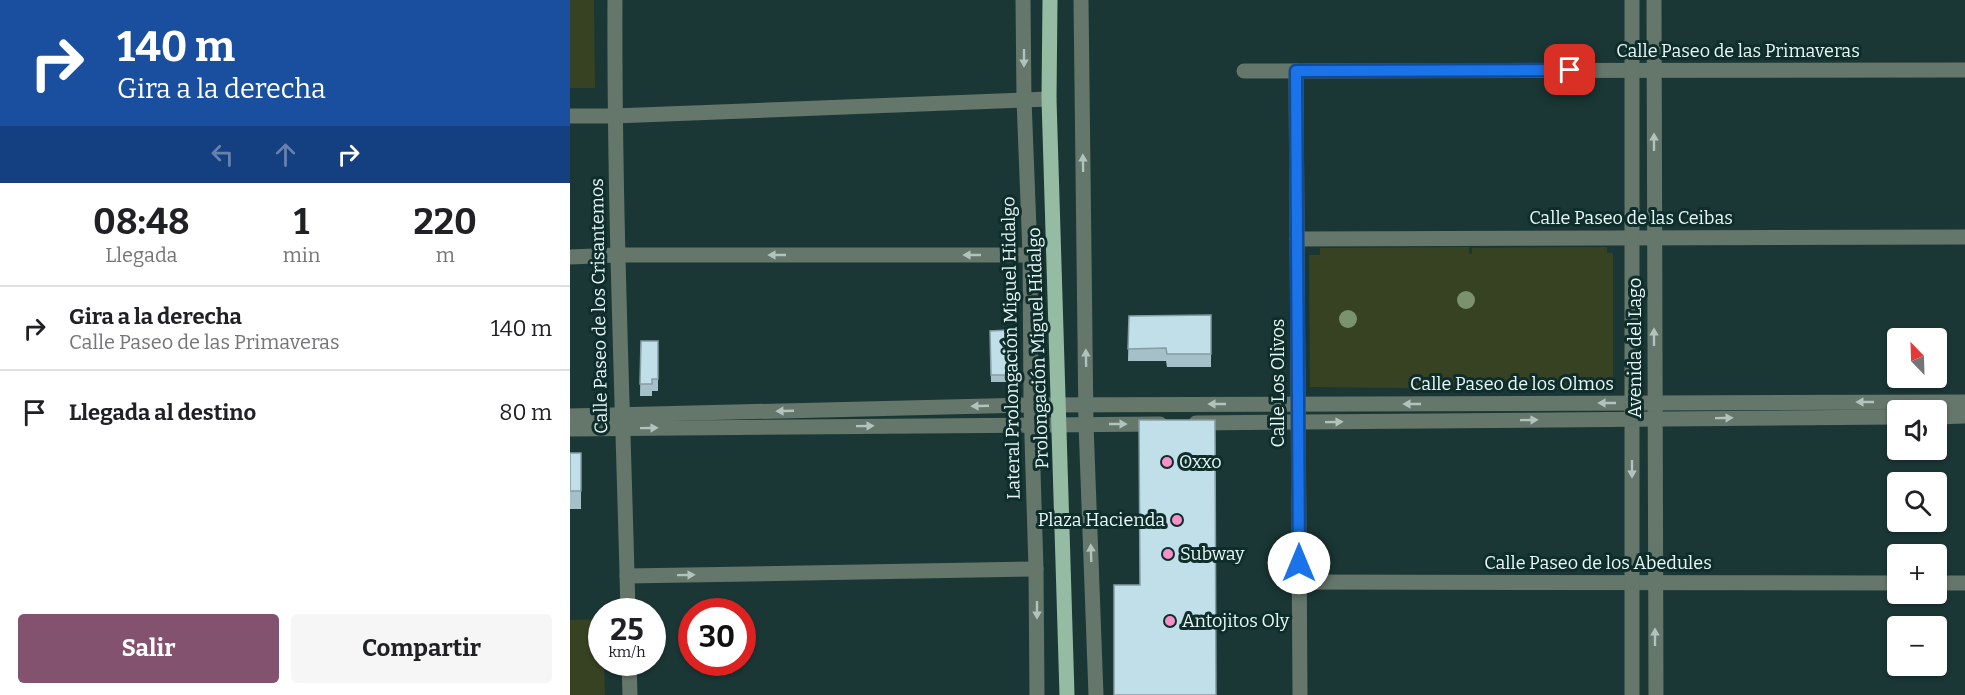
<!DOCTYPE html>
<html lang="es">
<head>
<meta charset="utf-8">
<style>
  body { margin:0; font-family:Bitter,serif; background:#f6f6f6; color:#202124; height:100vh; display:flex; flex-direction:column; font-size:22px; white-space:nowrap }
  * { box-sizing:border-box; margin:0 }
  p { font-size:20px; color:#757577 }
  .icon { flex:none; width:33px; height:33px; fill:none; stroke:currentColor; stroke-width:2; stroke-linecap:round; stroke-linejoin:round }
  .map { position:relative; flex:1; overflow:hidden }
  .sheet { display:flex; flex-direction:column; background:#fff; width:570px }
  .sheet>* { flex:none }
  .banner { background:#1a4fa0; color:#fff; overflow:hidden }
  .needle { width:39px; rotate:337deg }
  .buttons { position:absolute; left:1317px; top:328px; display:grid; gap:12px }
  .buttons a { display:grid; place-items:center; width:60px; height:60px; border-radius:6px; background:#fff; box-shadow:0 2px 4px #0004; font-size:30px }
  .speed { position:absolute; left:18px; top:598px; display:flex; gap:12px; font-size:30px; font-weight:700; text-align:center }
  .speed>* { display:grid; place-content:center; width:78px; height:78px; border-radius:50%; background:#fff; box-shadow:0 2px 4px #0004; line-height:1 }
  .speed small { font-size:15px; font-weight:400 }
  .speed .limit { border:9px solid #d22; background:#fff; color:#111 }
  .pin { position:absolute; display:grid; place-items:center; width:51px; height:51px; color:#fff; margin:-26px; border-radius:12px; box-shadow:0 3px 9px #0006 }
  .me { position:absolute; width:66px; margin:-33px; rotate:0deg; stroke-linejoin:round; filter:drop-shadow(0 0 4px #0008) }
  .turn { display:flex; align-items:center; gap:21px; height:126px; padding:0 18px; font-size:27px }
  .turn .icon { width:78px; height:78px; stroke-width:2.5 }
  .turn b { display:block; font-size:42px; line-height:51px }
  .lanes { display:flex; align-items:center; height:57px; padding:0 18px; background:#0003; justify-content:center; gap:30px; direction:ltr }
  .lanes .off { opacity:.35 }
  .eta { display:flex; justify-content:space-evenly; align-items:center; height:102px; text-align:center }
  .eta b { font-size:36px; font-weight:700; line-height:42px }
  .cta { display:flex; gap:12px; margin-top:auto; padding:12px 18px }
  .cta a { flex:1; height:69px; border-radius:6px; background:#82526e; color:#fff; font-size:24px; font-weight:700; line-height:69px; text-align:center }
  .cta a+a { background:#f6f6f6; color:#202124 }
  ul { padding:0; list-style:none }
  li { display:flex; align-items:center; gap:18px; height:84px; padding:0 18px; border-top:2px solid #e0e0e0 }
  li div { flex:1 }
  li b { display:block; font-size:22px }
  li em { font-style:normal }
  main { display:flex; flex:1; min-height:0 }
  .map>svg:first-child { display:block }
</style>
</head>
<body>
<main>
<section class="sheet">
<div class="banner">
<div class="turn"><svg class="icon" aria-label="right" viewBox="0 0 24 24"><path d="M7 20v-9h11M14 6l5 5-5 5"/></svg><div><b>140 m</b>Gira a la derecha</div></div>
<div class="lanes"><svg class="icon off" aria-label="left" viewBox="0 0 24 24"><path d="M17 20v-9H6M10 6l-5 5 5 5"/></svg><svg class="icon off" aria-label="ahead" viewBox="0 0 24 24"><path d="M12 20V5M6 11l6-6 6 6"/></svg><svg class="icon" aria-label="right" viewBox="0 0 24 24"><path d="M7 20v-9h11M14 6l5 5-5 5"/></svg></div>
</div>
<div class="eta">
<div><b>08:48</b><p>Llegada</p></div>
<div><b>1</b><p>min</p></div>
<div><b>220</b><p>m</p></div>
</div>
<ul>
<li><svg class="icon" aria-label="right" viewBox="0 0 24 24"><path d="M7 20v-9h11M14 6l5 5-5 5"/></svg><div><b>Gira a la derecha</b><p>Calle Paseo de las Primaveras</p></div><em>140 m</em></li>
<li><svg class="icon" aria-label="arrive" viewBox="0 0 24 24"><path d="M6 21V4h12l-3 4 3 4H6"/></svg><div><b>Llegada al destino</b></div><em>80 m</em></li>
</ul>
<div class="cta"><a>Salir</a><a>Compartir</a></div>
</section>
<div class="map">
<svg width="1395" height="695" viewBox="0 0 1395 695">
  <rect width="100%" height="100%" fill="#1a3735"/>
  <g fill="#374222">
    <polygon points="0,0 24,0 25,88 0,88"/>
    <polygon points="899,247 899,254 902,254 902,248 1037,247 1037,253 1043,253 1043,390 740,387 739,255 750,255 750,248"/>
    <polygon points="31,619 32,663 34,663 35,695 0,695 0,620"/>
  </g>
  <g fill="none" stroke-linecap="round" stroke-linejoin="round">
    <g stroke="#65766b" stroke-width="15">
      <path d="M45 0C44 204 53 408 58 612"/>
      <polyline points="453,0 454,99 460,255 461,405 466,569 467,695"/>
      <polyline points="511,0 516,424 526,695"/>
      <polyline points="1084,0 1086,695"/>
      <polyline points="674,71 1395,70"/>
      <polyline points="726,71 730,695"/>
      <polyline points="0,116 44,116 479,99"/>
      <polyline points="727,239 1395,237"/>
      <polyline points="0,257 48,255 460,255"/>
      <polyline points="0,416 461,405 1395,402"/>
      <polyline points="1366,417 1395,416"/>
      <polyline points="626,423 1328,417"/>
      <polyline points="0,429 590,424"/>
      <polyline points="57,576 466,569"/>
      <polyline points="729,582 1328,583"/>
      <polyline points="1366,583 1395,583"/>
      <polyline points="59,663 60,695"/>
      <polyline points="1062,695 1062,0"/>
    </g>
    <polyline stroke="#96bba3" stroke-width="15" points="480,0 479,99 497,695"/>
  </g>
  <g fill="#79936e">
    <circle cx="896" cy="300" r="9"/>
    <circle cx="778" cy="319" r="9"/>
  </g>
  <g fill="#a5c0c8">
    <polygon points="641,315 641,367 597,367 596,361 558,361 559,316"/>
    <polygon points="438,330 439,382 421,382 420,331"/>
    <polygon points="71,341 88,341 88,391 82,391 82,396 70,396"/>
    <rect x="0" y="453" width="11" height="56"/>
  </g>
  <g fill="#c0dfe9" stroke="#869ca3" stroke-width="1.5">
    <polygon points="641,315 641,354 597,354 596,348 558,349 559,316"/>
    <polygon points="438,330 439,375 421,375 420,331"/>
    <polygon points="71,341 88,341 88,379 82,379 82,384 70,384"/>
    <polygon points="569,420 645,420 646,695 544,695 544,585 570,585"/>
    <rect x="0" y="453" width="11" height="38"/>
  </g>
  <defs><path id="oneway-solid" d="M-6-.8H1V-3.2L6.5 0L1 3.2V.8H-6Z" transform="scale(1.5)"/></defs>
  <g fill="#b2c3be">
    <use href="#oneway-solid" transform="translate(454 58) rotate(90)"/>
    <use href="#oneway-solid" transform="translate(1084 142) rotate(-90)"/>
    <use href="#oneway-solid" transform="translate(513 163) rotate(-91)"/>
    <use href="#oneway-solid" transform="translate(207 255) rotate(-180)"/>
    <use href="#oneway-solid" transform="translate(402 255) rotate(-180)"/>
    <use href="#oneway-solid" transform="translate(1084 337) rotate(-90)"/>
    <use href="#oneway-solid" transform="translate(516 358) rotate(-91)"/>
    <use href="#oneway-solid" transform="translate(1295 402) rotate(180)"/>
    <use href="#oneway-solid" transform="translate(1037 403) rotate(180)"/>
    <use href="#oneway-solid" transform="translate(647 404) rotate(180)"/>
    <use href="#oneway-solid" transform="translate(842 404) rotate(180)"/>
    <use href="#oneway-solid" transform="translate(410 406) rotate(178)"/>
    <use href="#oneway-solid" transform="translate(215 411) rotate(178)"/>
    <use href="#oneway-solid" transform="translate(1154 418) rotate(-1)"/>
    <use href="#oneway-solid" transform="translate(959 420) rotate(-1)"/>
    <use href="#oneway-solid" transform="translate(764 422) rotate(-1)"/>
    <use href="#oneway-solid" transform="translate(548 424)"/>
    <use href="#oneway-solid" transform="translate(295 426) rotate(-1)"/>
    <use href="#oneway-solid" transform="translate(79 428) rotate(-1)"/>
    <use href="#oneway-solid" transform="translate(1062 469) rotate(90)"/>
    <use href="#oneway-solid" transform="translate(521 553) rotate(-92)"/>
    <use href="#oneway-solid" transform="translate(116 575) rotate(-1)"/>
    <use href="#oneway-solid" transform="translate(467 610) rotate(90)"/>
    <use href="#oneway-solid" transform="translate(1085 637) rotate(-90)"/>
  </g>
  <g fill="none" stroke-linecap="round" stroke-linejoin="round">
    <g stroke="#114b97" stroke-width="15">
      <polyline id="route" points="729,563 726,71 1000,70"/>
    </g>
    <use href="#route" stroke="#1a73e8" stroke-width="10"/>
  </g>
  <g fill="#f98fc9" stroke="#0f2d2b" stroke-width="2">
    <circle cx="597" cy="462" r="6"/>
    <circle cx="607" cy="520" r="6"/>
    <circle cx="598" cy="554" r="6"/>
    <circle cx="600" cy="621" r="6"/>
  </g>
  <g text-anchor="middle" stroke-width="6" stroke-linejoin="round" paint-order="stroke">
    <g font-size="18" fill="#e6f7f5" stroke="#0f2d2b">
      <text x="1168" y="57">Calle Paseo de las Primaveras</text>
      <text x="1061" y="224">Calle Paseo de las Ceibas</text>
      <text transform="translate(29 306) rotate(-91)" y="6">Calle Paseo de los Crisantemos</text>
      <text transform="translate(441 348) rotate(-91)" y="6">Lateral Prolongación Miguel Hidalgo</text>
      <text transform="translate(468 348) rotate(-92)" y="6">Prolongación Miguel Hidalgo</text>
      <text transform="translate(1065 348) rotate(-90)" y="6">Avenida del Lago</text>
      <text transform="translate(708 383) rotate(-90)" y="6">Calle Los Olivos</text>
      <text x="942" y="390">Calle Paseo de los Olmos</text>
      <text x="1028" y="569">Calle Paseo de los Abedules</text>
    </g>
    <g font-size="18" fill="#e6f7f5" stroke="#0f2d2b" text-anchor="start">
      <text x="609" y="468">Oxxo</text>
      <text x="595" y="526" text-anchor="end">Plaza Hacienda</text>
      <text x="610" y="560">Subway</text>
      <text x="612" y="627">Antojitos Oly</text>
    </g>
  </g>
</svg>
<div class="buttons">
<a><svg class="needle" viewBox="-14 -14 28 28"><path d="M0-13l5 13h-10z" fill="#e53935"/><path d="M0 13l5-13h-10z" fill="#757577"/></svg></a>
<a><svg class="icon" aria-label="sound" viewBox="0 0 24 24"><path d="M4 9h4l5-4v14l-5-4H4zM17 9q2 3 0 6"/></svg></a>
<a><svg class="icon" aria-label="search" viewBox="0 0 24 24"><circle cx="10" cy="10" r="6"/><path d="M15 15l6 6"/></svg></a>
<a>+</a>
<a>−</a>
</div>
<div class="speed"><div>25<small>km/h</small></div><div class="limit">30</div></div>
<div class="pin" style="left:1000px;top:70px;background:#d93025"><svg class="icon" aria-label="arrive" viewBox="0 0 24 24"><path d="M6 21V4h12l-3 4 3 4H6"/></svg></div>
<svg class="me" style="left:729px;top:563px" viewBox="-20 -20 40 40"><circle r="19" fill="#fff"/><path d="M0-13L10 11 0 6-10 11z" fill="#1a73e8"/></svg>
</div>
</main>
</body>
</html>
